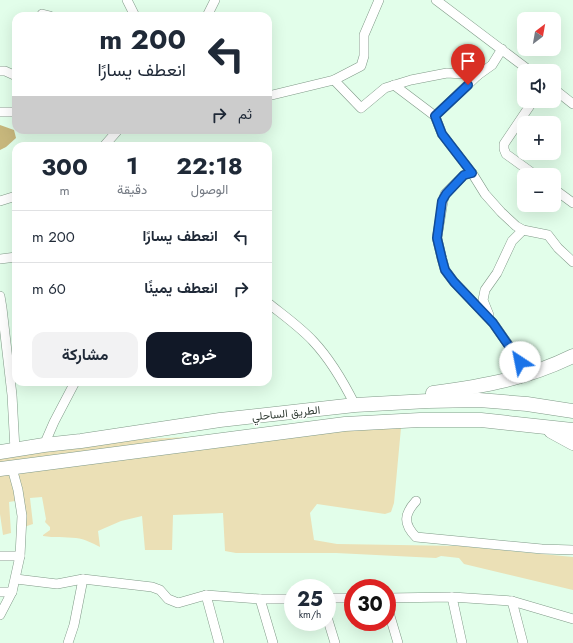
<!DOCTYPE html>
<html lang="ar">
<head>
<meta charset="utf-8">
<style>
  body { margin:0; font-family:Jost,Vazirmatn,sans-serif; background:#f2f2f3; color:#1f2937; direction:rtl; height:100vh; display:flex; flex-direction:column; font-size:15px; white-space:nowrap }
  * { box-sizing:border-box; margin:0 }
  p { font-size:13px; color:#747a83 }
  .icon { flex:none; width:22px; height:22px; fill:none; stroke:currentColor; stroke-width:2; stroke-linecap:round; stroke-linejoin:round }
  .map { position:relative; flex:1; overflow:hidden; direction:ltr }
  .panel { position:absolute; left:12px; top:142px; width:260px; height:244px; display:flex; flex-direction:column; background:#fff; border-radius:12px; box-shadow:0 4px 16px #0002; direction:rtl }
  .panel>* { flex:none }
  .hud { position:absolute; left:12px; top:12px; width:260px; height:122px; border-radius:12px; box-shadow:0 4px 16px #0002; direction:rtl; background:#fff; color:#1f2937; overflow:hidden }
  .needle { width:26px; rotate:31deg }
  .controls { position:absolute; left:517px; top:12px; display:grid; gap:8px }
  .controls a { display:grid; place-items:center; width:44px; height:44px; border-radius:8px; background:#fff; box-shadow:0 4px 16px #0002; font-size:20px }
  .speed { position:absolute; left:284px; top:579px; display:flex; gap:8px; font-size:20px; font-weight:700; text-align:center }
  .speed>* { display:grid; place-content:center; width:52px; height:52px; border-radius:50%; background:#fff; box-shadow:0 4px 16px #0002; line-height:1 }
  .speed small { font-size:10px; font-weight:400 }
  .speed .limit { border:6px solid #d22; background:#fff; color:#111 }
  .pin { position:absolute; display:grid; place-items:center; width:34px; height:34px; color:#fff; margin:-41px -17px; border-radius:50% 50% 50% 0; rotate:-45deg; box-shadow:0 0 4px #0007 }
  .pin .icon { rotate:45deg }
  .me { position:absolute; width:44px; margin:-22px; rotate:326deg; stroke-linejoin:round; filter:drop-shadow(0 0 3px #0008) }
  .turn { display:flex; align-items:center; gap:14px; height:84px; padding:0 20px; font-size:18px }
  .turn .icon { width:52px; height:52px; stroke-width:2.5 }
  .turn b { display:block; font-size:28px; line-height:34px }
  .then { display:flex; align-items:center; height:38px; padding:0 20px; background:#0003; gap:8px; font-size:15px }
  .eta { display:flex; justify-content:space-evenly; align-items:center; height:68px; text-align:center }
  .eta b { font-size:24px; font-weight:700; line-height:28px }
  .cta { display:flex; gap:8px; margin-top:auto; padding:8px 20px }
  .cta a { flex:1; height:46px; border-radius:12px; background:#111827; color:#fff; font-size:16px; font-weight:700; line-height:46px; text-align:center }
  .cta a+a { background:#f2f2f3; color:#1f2937 }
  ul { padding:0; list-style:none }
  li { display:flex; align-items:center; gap:12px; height:52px; padding:0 20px; border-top:1px solid #e0e1e3 }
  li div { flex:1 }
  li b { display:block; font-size:15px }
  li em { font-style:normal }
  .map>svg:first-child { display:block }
</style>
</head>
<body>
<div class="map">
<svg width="573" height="643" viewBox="0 0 573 643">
  <rect width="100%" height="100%" fill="#e2feea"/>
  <path fill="#ebe0b6" d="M376 428H401L394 503 391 512 385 514 317 504 310 513 314 540 337 544 460 546 573 557V590L464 564 459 558 441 556 436 558 336 553H236L225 551 223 513 173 515 172 550H145L142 516 121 521 98 531 100 547C92 543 85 539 76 538 65 537 54 538 43 536V535L50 530V527L45 522 46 519 42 497 30 498 33 524 24 527 21 500 9 502 11 533 3 535 0 514V446Z"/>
  <polygon fill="#c7b77c" points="0,125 14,130 16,138 6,147 0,150"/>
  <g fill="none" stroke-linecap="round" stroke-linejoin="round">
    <g stroke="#809a88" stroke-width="10">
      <g id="minor">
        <polyline points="127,0 135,16"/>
        <polyline points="436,0 530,71"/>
        <polyline points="42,14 50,16"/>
        <polyline points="207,16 215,0"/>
        <polyline points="0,71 5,71 16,76"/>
        <polyline points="478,75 435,116 442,134 472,173 485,194 501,212 516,226 523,230 548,235 558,248 573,262"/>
        <polyline points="334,80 361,108 385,88 411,80 447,73 478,75 492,65 502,49"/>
        <polyline points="394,85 435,116"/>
        <polyline points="554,89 573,104"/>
        <polyline points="268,96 334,80 361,66 364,56 364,35 379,0"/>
        <polyline points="533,101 504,144 504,149 506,154 535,175"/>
        <polyline points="0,112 16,112"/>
        <polyline points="104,146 118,130"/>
        <polyline points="472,173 464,175 445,194 443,201 437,238 442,259 445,270 454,282 493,323 529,374"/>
        <polyline points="554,189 573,203"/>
        <polyline points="0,201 16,196"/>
        <polyline points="0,259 16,257"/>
        <polyline points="0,296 2,308 12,395 15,450"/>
        <path d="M268 303C283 315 300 327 313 341 330 359 344 383 355 405"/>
        <polyline points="489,315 483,300 485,290 497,273 512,241 523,230"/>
        <polyline points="44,445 54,422 75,382"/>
        <path d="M416 501C404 514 403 524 416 537L542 549 573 550"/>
        <polyline points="0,556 20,556"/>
        <polyline points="16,579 57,584 83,579 152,587 160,590 168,599 178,603 206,595 260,599 293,599"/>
        <polyline points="0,592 12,592"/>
        <polyline points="206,595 219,643"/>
        <polyline points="452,597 462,643"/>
        <polyline points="327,598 353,598"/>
        <polyline points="387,598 452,597 512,601 573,619"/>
        <polyline points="260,599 273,643"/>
        <polyline points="512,601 523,643"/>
        <polyline points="387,606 398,643"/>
        <polyline points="0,615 12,592 20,556 22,516 18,490 12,468"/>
        <polyline points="327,617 335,643"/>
        <polyline points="68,643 74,625 83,579"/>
      </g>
    </g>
    <g stroke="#809a88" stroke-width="15">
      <g id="highway">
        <path d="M433 393C484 386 526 379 573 356"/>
        <polyline points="551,431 573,443"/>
        <polyline points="0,452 44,445 81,441 220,420 355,405 428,401 479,400 527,404 573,411"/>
        <polyline points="0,469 345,424 420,420 481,420 573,430"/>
      </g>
    </g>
    <use href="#minor" stroke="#fff" stroke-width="9"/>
    <use href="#highway" stroke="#fff" stroke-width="14"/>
  </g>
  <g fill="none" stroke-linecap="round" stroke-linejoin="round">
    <g stroke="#114b97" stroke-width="10">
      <polyline id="route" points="468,85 435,116 442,134 472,173 464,175 446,194 442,201 437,238 442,259 445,270 454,282 493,323 520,362"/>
    </g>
    <use href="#route" stroke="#1a73e8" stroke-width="7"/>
  </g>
  <g text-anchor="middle" stroke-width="3" stroke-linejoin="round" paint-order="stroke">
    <g font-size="11" fill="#303b33" stroke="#fff">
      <text transform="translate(286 413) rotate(-6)" y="4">الطريق الساحلي</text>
    </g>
  </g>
</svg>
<div class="controls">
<a><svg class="needle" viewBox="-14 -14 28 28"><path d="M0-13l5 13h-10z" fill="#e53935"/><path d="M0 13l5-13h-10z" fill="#747a83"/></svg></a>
<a><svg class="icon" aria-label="sound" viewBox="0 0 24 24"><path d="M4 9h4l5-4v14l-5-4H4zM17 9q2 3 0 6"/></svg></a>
<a>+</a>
<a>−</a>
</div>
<div class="speed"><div>25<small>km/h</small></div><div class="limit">30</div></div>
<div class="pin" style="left:468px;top:85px;background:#d93025"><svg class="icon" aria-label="arrive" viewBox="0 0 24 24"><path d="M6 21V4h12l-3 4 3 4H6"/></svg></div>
<svg class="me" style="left:520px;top:362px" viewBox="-20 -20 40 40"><circle r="19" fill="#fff"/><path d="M0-13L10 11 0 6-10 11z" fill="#1a73e8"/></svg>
<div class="hud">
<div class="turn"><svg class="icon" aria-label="left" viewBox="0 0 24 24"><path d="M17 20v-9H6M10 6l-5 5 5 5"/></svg><div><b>200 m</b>انعطف يسارًا</div></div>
<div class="then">ثم<svg class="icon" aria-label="right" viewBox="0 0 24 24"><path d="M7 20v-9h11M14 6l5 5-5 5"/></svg></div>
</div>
<section class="panel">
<div class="eta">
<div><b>22:18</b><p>الوصول</p></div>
<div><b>1</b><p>دقيقة</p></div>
<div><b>300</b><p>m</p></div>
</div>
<ul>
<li><svg class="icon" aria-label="left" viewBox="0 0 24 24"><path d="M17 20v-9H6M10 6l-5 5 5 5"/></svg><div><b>انعطف يسارًا</b></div><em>200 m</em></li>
<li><svg class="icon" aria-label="right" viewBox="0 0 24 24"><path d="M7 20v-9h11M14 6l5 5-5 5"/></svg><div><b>انعطف يمينًا</b></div><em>60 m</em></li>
</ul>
<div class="cta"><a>خروج</a><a>مشاركة</a></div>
</section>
</div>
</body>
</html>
